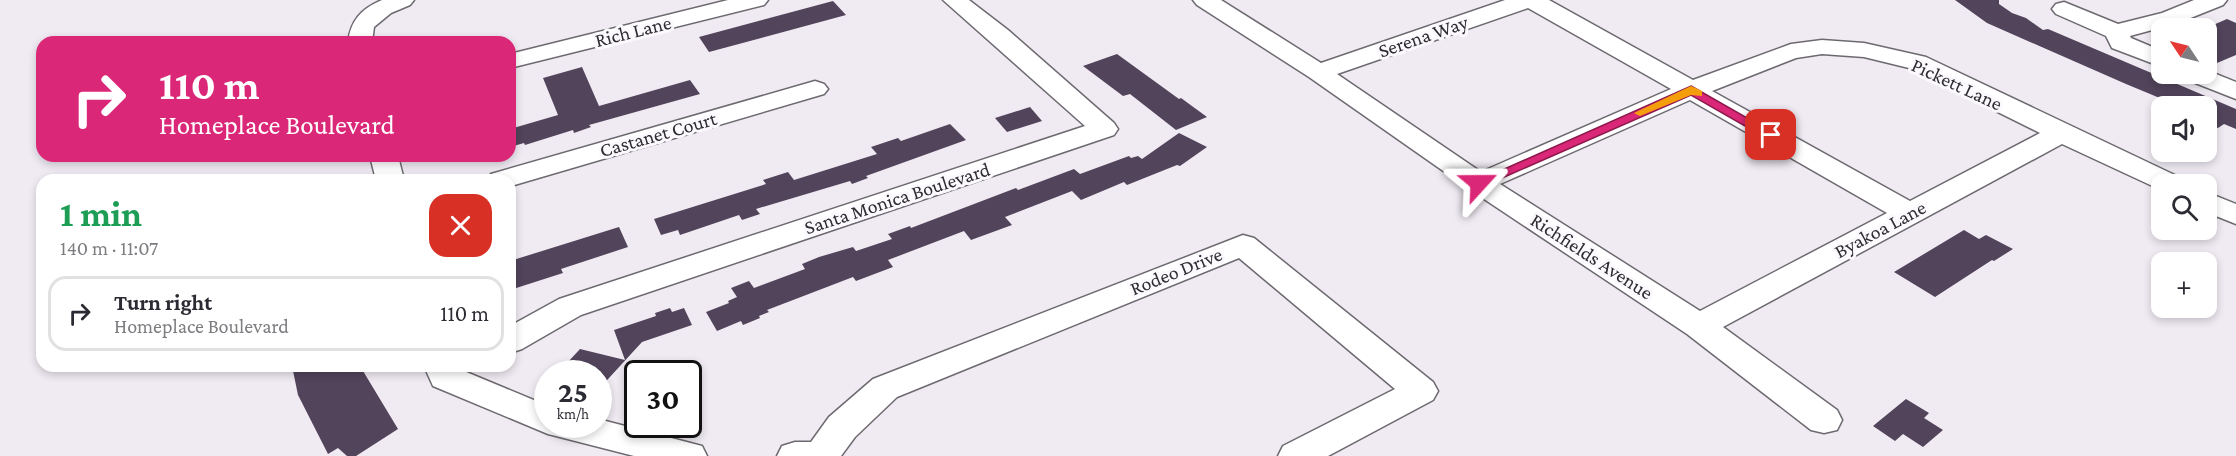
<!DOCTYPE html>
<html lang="en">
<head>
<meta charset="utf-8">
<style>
  body { margin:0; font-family:"Crimson Pro",serif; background:#f2f2f3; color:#2b2b33; height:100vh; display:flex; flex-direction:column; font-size:22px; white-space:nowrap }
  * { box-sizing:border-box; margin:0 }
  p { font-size:20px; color:#7c7c81 }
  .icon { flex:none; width:33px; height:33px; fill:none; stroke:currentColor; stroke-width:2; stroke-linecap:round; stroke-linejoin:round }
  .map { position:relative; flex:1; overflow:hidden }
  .side { position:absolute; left:36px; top:174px; width:480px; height:198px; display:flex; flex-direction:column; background:#fff; border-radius:18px; box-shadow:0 3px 9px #0003 }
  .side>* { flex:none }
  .top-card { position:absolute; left:36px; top:36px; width:480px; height:126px; border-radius:18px; box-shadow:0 3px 9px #0003; background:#db2777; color:#fff; overflow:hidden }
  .needle { width:39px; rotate:305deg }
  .tools { position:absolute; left:2151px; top:18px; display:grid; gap:12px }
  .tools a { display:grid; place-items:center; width:66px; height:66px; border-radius:12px; background:#fff; box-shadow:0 3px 9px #0003; font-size:30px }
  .speed { position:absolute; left:534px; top:360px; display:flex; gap:12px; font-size:30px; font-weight:700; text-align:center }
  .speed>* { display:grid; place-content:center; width:78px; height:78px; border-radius:50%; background:#fff; box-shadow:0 3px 9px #0003; line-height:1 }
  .speed small { font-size:15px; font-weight:400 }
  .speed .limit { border:3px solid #111; border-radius:9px; background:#fff; color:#111 }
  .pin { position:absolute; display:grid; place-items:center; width:51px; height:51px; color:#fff; margin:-26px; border-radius:12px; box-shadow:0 3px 9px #0006 }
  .me { position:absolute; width:66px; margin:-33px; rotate:66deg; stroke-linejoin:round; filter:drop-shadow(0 0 4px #0008) }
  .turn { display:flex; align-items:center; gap:21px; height:126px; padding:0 24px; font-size:27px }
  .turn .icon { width:78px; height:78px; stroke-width:2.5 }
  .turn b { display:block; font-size:42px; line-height:51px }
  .round { display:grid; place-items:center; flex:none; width:63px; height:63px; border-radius:18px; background:#f2f2f3 }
  .overview { display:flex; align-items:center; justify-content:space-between; height:102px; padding:0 24px }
  h1 { font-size:36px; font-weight:700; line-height:45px; color:#1e9e55 }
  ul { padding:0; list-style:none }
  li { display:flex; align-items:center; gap:18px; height:75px; margin:0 12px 9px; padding:0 12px; border:3px solid #e1e1e2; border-radius:18px }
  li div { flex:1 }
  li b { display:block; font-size:22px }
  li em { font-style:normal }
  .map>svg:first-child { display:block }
</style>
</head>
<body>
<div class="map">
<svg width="2236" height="456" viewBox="0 0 2236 456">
  <rect width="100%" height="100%" fill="#f0ebf3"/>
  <g fill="#52445b">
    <polygon points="1955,0 1999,0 1999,4 2012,13 2026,18 2043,30 2048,29 2236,109 2236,129 2224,124 2218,128 2206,123 2206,106 2179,106 2126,84 1987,23"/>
    <polygon points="833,1 846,15 709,52 699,37"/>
    <polygon points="2227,19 2236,23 2236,55 2217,63 2206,59 2206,28"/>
    <polygon points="1117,54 1179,99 1181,98 1207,117 1176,130 1130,94 1123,96 1083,66"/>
    <polygon points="582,67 599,106 690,80 700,94 589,125 591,127 574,133 573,130 525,145 524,143 510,147 510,129 558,115 543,78"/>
    <polygon points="1030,107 1042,121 1007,132 995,118"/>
    <polygon points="950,124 966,140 866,176 868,178 852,184 850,181 756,209 760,214 742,220 739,215 680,235 678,230 661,235 654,219 766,184 763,180 788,172 794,180 877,154 871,147 898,138 901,141"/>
    <polygon points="1179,133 1207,147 1180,166 1177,165 1127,185 1124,182 1081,200 1072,191 1005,217 1012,225 971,240 964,231 888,260 893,267 856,281 853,277 767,310 769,312 759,316 760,318 743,325 741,321 717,331 706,312 729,303 728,301 737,297 731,288 749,281 754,288 805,269 802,264 819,257 853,247 856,251 892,239 888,234 910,226 911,228 1016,188 1018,190 1074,169 1080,174 1129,156 1131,158 1138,156 1142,159"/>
    <polygon points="619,227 628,247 561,269 563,273 510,290 510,261"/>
    <polygon points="1964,230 1979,239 1986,235 2013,249 1994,261 1992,260 1935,297 1894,272"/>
    <polygon points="670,308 672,312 684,308 692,325 642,342 598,390 598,374 557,374 580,349 625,360 614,330 656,316 655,313"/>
    <polygon points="292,366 360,366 398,429 356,456 347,456 338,448 328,454 298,395"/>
    <polygon points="1906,399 1929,413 1924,418 1943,430 1923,447 1903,434 1895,441 1873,426"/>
  </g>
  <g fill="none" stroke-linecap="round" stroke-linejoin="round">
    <g stroke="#6d6970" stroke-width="3">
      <g id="minor">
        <path d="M382 0H414L410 5 391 13 374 27 372 42H348C351 20 361 9 382 0Z"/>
        <polygon points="728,0 768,0 764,5 510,68 510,54"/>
        <polygon points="943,0 969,0 1008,30 1114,123 1118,129 1114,135 581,315 522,349 510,353 510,326 559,299 1085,126"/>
        <path d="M1193 0H1221L1321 63 1505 0H1549L1693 80 1791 44 1822 40 1864 43 1926 57 2181 178 2185 184H2162L2161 190 2062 144 1723 327 1837 410 1842 420 1837 430 1824 433 1811 430 1687 334 1469 189 1309 77 1197 5ZM1528 8 1671 89 1481 172 1337 74ZM1822 54 1864 57 1909 68 2040 133 1910 201 1712 91 1796 58ZM1690 100 1887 213 1700 311 1500 184Z"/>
        <polygon points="2194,0 2227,0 2223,5 2178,23 2130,36 2131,38 2162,51 2162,67 2112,48 2106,36 2056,14 2052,9 2056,4 2064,2 2118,24 2162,13"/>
        <polygon points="2206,70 2236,82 2236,99 2185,79 2181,74 2206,74"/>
        <polygon points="815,81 824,84 828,89 824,94 511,186 510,180 487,180 491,174"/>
        <polygon points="370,156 398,156 404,180 376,180"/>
        <polygon points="2206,192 2236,204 2236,224 2206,212"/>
        <polygon points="1243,235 1254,238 1433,382 1438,391 1433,400 1328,456 1278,456 1283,446 1395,389 1239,258 897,397 855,437 841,456 777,456 782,446 795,442 811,442 829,417 873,379"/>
        <polygon points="424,366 458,366 459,369 548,406 548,424 598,424 598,419 702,446 707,456 634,456 548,434 433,386"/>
      </g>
    </g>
    <use href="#minor" fill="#fff" fill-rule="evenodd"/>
  </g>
  <polygon fill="#db2777" stroke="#8e194d" stroke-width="1.5" points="1691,86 1777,135 1771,139 1766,138 1691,95 1484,186 1479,187 1473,183"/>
  <polygon fill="#f59e0b" points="1691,86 1702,91 1702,96 1691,95 1640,116 1634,113"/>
  <g text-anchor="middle" stroke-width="6" stroke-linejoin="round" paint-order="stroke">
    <g font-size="20" fill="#2e2c2f" stroke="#fcf9fe">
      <text transform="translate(633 31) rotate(-14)" y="7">Rich Lane</text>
      <text transform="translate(1423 36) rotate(-19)" y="7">Serena Way</text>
      <text transform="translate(1957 84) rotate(25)" y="7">Pickett Lane</text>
      <text transform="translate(658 134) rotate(-16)" y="7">Castanet Court</text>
      <text transform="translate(897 198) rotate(-18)" y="7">Santa Monica Boulevard</text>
      <text transform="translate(1880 229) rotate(-28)" y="7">Byakoa Lane</text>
      <text transform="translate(1592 256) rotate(33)" y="7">Richfields Avenue</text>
      <text transform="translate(1176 271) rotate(-22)" y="7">Rodeo Drive</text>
    </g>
  </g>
</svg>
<div class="tools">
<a><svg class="needle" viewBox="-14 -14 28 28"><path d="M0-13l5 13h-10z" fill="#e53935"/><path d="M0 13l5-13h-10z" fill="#7c7c81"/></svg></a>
<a><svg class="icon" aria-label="sound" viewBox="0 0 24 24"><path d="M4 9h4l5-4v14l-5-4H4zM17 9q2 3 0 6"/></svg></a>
<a><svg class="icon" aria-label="search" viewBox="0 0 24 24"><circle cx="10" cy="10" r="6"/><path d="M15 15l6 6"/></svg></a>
<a>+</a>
</div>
<div class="speed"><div>25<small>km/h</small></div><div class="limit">30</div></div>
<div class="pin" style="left:1771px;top:135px;background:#d93025"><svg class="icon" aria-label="arrive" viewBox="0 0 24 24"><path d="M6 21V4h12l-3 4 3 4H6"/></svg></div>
<svg class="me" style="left:1479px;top:183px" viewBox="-20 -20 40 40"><path d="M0-17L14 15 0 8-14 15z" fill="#db2777" stroke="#fff" stroke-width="4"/></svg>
<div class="top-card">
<div class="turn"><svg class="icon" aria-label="right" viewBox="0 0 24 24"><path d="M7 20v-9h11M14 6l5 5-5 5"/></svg><div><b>110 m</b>Homeplace Boulevard</div></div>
</div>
<section class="side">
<div class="overview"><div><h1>1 min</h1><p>140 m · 11:07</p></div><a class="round" style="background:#d93025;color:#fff"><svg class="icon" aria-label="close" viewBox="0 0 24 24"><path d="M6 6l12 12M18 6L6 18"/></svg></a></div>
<ul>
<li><svg class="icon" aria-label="right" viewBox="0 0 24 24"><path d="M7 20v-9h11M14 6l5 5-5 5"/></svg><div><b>Turn right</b><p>Homeplace Boulevard</p></div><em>110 m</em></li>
</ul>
</section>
</div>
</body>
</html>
